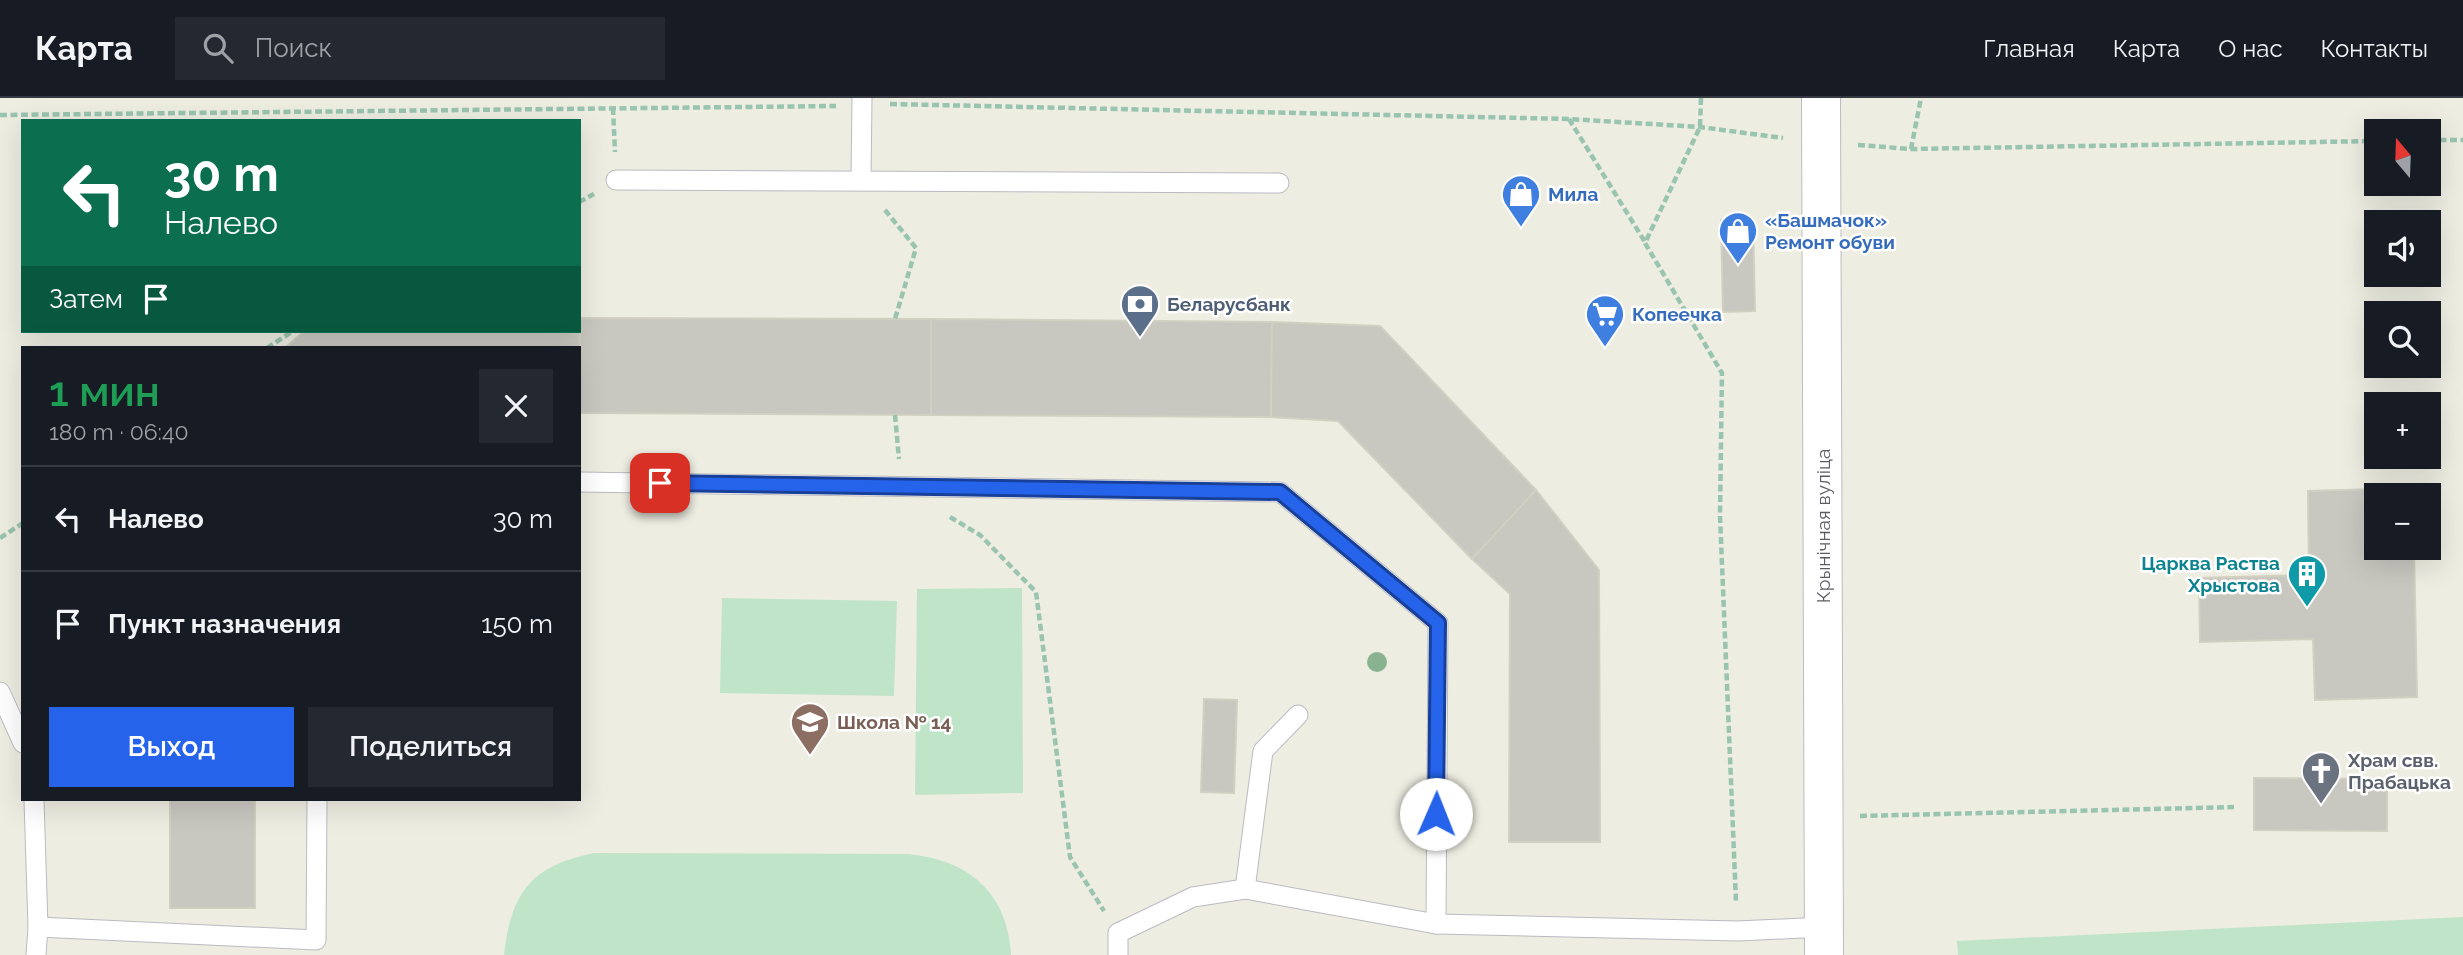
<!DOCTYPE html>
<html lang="ru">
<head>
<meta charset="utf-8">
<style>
  body { margin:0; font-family:Raleway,sans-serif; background:#242831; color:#f1f3f6; height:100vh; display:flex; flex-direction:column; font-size:26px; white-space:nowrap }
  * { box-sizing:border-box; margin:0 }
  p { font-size:23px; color:#9ea1a6 }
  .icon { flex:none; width:38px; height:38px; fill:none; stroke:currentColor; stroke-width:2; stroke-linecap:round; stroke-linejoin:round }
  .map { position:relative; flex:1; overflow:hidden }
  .details { position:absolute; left:21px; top:248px; width:560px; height:455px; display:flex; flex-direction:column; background:#171b24; border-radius:0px; box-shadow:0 7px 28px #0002 }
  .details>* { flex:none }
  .hud { position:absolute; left:21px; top:21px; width:560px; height:214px; border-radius:0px; box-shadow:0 7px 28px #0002; background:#0b6e4f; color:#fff; overflow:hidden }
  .needle { width:46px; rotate:341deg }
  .controls { position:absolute; left:2364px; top:21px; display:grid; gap:14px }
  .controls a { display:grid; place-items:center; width:77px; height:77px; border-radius:0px; background:#171b24; box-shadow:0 7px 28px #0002; font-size:35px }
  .pin { position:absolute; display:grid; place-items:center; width:60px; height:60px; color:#fff; margin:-30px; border-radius:14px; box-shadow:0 4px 10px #0006 }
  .me { position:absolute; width:77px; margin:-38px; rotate:1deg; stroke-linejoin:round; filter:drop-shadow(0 0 5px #0008) }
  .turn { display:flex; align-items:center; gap:24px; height:147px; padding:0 28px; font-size:32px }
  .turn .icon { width:91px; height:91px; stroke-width:2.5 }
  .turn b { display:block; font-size:49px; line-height:60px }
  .then { display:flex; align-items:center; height:66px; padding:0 28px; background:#0003; gap:14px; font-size:26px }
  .round { display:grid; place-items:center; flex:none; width:74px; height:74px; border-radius:0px; background:#242831 }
  .summary { display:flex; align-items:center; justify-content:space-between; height:119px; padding:0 28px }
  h1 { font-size:42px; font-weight:600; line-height:52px; color:#1e9e55 }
  .button { display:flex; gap:14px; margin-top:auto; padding:14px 28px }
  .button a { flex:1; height:80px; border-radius:0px; background:#2563eb; color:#fff; font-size:28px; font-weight:600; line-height:80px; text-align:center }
  .button a+a { background:#242831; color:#f1f3f6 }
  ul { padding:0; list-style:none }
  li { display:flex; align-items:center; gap:21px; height:105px; padding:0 28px; border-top:2px solid #363941 }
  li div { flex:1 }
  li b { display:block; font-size:26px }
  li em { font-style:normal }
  header { display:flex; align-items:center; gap:42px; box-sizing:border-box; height:98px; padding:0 35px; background:#171b24; border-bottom:2px solid #363941 }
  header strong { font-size:33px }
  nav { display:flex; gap:38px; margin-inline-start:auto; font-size:24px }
  .search { width:490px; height:63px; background:#242831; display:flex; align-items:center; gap:18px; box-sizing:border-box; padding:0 24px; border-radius:0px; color:#9ea1a6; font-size:26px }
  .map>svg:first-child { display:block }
</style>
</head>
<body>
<header>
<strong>Карта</strong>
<div class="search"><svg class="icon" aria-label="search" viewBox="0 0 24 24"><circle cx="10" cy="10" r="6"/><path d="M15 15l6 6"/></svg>Поиск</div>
<nav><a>Главная</a><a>Карта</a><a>О нас</a><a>Контакты</a></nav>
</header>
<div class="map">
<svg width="2463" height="857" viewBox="0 0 2463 857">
  <rect width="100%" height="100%" fill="#edede2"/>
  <g fill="#c0e4c8">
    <polygon points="1022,490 1023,695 915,697 917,491"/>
    <polygon points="722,500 897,503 894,598 720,595"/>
    <path d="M594 755 908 756C969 762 1007 794 1011 857H504C511 794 531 768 594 755Z"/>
    <polygon points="2463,819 2463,857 1958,857 1957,843"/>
  </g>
  <g fill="#c8c7c0" stroke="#d1d0c1" stroke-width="2">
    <polygon points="1753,121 1755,213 1723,214 1721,122"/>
    <polygon points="580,220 931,221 931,317 579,315"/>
    <polygon points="580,220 579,305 579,250 285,250 304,233 579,233"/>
    <polygon points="931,221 1272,224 1271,319 931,317"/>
    <polygon points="1272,224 1380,228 1536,392 1472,461 1338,323 1271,319"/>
    <polygon points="2413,390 2413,397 2376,397 2376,450 2414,450 2417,599 2315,602 2313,541 2200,544 2199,480 2309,477 2308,393"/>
    <polygon points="1536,392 1599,472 1600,744 1509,744 1510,496 1472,461"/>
    <polygon points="1204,601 1237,602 1234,695 1201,694"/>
    <polygon points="2254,680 2387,681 2387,733 2254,732"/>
    <rect x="170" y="702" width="85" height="108"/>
  </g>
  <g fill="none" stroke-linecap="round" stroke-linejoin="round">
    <g stroke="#babbc1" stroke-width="21">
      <g id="lane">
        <polyline points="861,81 862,0"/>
        <polyline points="616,82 1279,85"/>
        <polyline points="579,384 1280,394 1438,525 1436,826"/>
        <polyline points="0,594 23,645"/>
        <polyline points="34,702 38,829 36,857"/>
        <polyline points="1245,791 1263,653 1298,617"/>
        <polyline points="38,829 316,842 317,702"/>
        <polyline points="1118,857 1118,835 1193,799 1245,791 1436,826 1738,833 1824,829"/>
      </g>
    </g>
    <g stroke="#bbbcc3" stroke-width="40">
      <polyline id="secondary" points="1821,0 1824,857"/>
    </g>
    <g stroke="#99c4af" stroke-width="4.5" stroke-dasharray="7 3.5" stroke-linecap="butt">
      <polyline points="1701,0 1700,29 1645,145 1722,275 1720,418 1736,804"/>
      <polyline points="890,6 1569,21 1700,29 1783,40"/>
      <polyline points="613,10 615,54"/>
      <polyline points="0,17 836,8"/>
      <polyline points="1569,21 1645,144"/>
      <polyline points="2429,42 2463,42"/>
      <polyline points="1858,47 1911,51 2376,43"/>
      <polyline points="1911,51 1921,0"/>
      <polyline points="579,104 594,96"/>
      <polyline points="885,112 916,150 895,221"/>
      <polyline points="267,250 293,233"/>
      <polyline points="895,317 899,361"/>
      <polyline points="950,419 980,437 1036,494 1070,759 1104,813"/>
      <polyline points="0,440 23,425"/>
      <polyline points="1860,718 2234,709"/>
    </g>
    <use href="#lane" stroke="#fff" stroke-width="19"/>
    <use href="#secondary" stroke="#fff" stroke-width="38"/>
  </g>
  <circle fill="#89b390" cx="1377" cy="564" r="10"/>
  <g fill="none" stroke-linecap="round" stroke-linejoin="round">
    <g stroke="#184099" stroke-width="18">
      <polyline id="route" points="660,385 1280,394 1438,525 1436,716"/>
    </g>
    <use href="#route" stroke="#2563eb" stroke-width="12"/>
  </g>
  <defs>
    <g id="shop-pin" transform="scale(2.0125)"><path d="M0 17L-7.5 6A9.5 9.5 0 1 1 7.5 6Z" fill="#3f7fe0" stroke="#fff"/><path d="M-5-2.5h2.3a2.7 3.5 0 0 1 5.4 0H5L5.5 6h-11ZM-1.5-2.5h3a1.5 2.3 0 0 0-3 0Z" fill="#fff"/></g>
    <g id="bank-pin" transform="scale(2.0125)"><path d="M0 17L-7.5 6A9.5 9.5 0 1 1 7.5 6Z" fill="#5c6f8a" stroke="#fff"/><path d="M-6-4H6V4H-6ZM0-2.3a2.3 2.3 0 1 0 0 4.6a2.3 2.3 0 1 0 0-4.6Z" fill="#fff"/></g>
    <g id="supermarket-pin" transform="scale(2.0125)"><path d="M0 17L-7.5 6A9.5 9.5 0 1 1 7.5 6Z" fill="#3f7fe0" stroke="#fff"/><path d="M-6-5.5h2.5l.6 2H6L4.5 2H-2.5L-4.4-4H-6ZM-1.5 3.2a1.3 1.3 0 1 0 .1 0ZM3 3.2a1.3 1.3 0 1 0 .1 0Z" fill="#fff"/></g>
    <g id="building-pin" transform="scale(2.0125)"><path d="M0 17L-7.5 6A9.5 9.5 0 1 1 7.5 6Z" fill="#0f9aa8" stroke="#fff"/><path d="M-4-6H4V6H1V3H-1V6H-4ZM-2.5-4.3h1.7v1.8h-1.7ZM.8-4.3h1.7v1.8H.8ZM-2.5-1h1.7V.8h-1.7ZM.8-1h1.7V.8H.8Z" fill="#fff"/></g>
    <g id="school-pin" transform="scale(2.0125)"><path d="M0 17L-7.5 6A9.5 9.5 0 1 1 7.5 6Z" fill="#8d6e63" stroke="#fff"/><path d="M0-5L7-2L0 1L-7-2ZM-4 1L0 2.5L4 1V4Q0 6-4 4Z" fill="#fff"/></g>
    <g id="church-pin" transform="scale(2.0125)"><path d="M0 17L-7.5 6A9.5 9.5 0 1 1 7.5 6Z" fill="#6b7280" stroke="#fff"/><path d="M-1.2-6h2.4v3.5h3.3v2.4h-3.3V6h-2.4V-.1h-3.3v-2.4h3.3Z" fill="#fff"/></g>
  </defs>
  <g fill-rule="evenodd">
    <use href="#shop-pin" x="1521" y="96"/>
    <use href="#shop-pin" x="1738" y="133"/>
    <use href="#bank-pin" x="1140" y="206"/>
    <use href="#supermarket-pin" x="1605" y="216"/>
    <use href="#building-pin" x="2307" y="476"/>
    <use href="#school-pin" x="810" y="624"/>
    <use href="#church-pin" x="2321" y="673"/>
  </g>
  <g text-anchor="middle" stroke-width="5" stroke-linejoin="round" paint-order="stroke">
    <g font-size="19" font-weight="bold" fill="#366cbe" stroke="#fff" text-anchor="start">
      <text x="1548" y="103">Мила</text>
      <text x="1765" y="129">«Башмачок»<tspan x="1765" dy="22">Ремонт обуви</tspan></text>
      <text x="1632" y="223">Копеечка</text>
    </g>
    <g font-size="19" font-weight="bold" fill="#4e5e75" stroke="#fff" text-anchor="start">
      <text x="1167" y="213">Беларусбанк</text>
    </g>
    <g font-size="19" fill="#5b5c63" stroke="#fff">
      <text transform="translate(1823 428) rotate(-90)" y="7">Крынічная вуліца</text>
    </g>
    <g font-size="19" font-weight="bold" fill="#0d838f" stroke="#fff" text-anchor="end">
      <text x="2280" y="472">Царква Раства<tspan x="2280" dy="22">Хрыстова</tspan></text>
    </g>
    <g font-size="19" font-weight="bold" fill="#785e54" stroke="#fff" text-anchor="start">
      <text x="837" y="631">Школа № 14</text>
    </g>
    <g font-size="19" font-weight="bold" fill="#5b616d" stroke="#fff" text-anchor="start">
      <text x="2348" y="669">Храм свв.<tspan x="2348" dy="22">Прабацька</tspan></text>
    </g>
  </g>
</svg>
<div class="controls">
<a><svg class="needle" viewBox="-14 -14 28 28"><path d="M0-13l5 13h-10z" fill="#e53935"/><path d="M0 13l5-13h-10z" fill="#9ea1a6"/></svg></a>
<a><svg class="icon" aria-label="sound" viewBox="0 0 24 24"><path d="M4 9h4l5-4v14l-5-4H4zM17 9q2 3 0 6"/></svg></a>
<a><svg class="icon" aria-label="search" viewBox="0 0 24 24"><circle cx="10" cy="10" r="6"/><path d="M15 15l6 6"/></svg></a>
<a>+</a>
<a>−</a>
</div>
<div class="pin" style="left:660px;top:385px;background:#d93025"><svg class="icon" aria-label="arrive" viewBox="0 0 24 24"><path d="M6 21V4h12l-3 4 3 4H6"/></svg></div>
<svg class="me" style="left:1436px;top:716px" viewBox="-20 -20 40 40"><circle r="19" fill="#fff"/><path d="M0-13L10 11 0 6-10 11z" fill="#2563eb"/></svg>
<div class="hud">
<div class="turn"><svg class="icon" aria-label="left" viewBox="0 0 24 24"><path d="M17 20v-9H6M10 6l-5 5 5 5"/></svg><div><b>30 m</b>Налево</div></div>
<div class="then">Затем<svg class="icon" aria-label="arrive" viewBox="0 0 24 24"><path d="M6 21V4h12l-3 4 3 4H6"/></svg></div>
</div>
<section class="details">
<div class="summary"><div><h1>1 мин</h1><p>180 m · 06:40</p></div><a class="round"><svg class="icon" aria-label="close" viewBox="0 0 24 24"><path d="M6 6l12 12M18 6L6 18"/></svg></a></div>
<ul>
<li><svg class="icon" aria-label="left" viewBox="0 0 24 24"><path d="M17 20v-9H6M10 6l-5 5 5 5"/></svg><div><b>Налево</b></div><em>30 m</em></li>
<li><svg class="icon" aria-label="arrive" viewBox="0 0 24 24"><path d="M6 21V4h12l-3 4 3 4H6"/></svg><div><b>Пункт назначения</b></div><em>150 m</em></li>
</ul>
<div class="button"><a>Выход</a><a>Поделиться</a></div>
</section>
</div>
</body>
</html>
